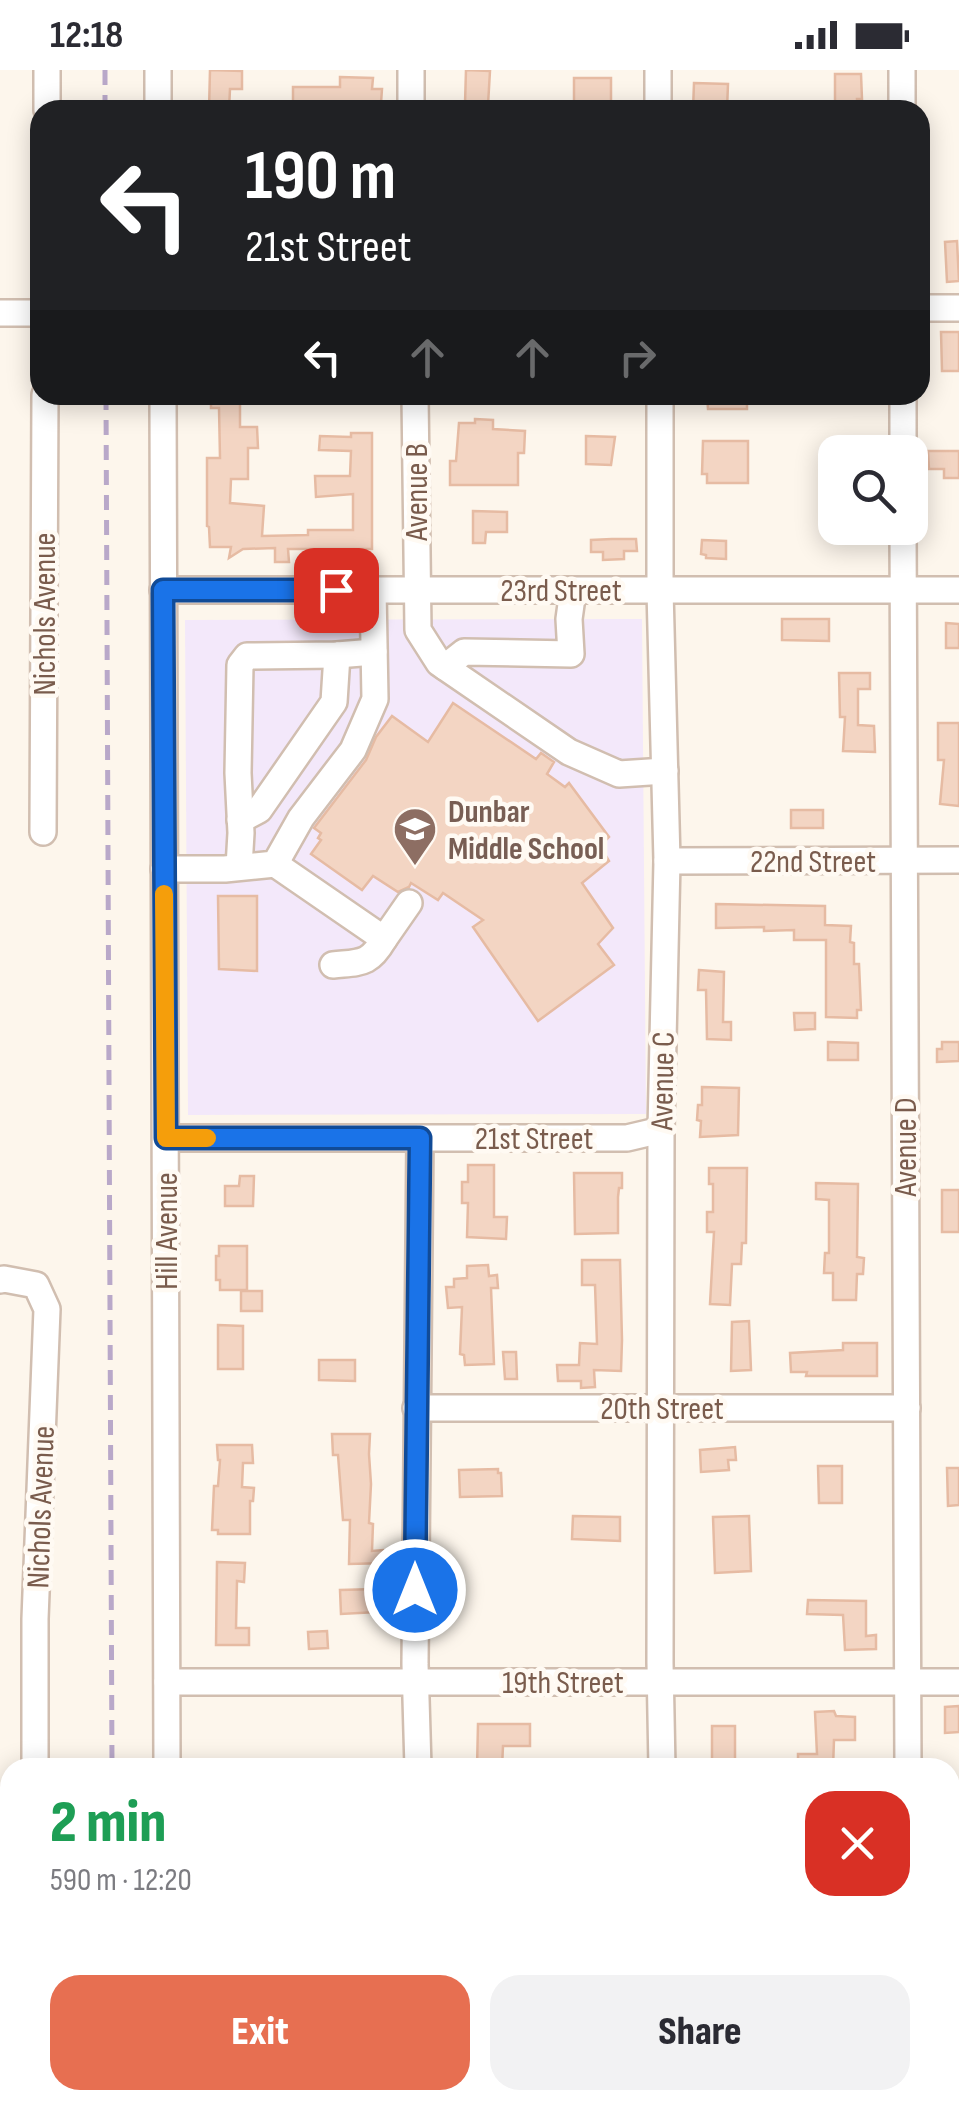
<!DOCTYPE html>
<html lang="en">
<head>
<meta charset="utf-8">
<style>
  body { margin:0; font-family:"Sofia Sans Condensed",sans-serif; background:#f2f2f3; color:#2b2b33; height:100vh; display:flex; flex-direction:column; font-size:38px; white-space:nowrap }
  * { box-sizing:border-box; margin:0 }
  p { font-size:32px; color:#7c7c81 }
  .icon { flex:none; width:55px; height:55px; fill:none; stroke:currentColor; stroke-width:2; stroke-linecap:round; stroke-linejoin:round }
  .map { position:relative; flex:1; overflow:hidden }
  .sheet { position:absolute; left:0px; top:1688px; width:960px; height:352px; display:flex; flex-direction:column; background:#fff; border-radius:30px 30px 0 0; box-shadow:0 5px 25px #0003 }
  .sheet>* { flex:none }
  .guide { position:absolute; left:30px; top:30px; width:900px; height:305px; border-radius:30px; box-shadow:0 5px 25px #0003; background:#202124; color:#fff; overflow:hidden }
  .fabs { position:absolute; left:818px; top:365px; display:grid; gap:20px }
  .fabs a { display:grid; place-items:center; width:110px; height:110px; border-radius:20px; background:#fff; box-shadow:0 5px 25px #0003; font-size:50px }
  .pin { position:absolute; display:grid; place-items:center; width:85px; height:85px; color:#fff; margin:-42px; border-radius:20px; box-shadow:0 5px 15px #0006 }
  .me { position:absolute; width:110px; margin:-55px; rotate:0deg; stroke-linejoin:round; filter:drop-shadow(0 0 8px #0008) }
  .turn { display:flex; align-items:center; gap:35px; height:210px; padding:0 50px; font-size:45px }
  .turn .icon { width:130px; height:130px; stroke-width:2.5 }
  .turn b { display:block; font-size:70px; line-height:85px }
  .lanes { display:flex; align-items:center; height:95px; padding:0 50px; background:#0003; justify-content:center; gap:50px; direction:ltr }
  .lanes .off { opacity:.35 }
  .round { display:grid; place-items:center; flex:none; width:105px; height:105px; border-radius:30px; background:#f2f2f3 }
  .headline { display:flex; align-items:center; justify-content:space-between; height:170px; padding:0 50px }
  h1 { font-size:60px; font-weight:800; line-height:75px; color:#1e9e55 }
  .action { display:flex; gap:20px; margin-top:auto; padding:20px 50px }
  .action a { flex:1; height:115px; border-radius:30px; background:#e76f51; color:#fff; font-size:40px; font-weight:800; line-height:115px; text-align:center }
  .action a+a { background:#f2f2f3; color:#2b2b33 }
  .status { display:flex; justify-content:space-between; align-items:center; height:70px; padding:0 50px; background:#fff; direction:ltr }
  .status svg { height:28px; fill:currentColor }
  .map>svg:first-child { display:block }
</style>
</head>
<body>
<div class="status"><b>12:18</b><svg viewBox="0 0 49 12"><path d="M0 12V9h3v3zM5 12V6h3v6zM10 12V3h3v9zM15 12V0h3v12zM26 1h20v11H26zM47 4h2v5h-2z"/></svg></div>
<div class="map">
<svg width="959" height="2038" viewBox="0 0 959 2038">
  <rect width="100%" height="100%" fill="#fdf6ec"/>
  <polygon fill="#f3e8fa" points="642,549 646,1044 188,1045 185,550"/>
  <rect fill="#d8ecc9" x="686" y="2030" width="218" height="8"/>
  <g fill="#f3d5c3" stroke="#e6bba3" stroke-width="2.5">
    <polygon points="210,0 242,1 242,19 230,19 229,40 209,40"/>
    <polygon points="466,0 490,1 488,35 465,34"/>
    <polygon points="835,4 861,4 862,29 857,29 857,40 835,40"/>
    <polygon points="340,7 373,8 372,19 382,19 381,33 358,33 358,40 293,40 293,17 340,17"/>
    <rect x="574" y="8" width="37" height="32"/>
    <polygon points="694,13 728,14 727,40 693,40"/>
    <polygon points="957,171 959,211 947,212 945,172"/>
    <polygon points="941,262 959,262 959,301 942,301"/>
    <polygon points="211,325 240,325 240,357 257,357 258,378 248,378 248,409 231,409 230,433 264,436 262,466 308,465 308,460 353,460 353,424 316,427 315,406 350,406 351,381 319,380 320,366 351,367 351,363 372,363 372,479 288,479 289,492 275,492 275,478 243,479 229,488 231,477 210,477 209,457 207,456 207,388 220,388 219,338 211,338"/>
    <polygon points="707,325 747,325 747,339 708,339"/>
    <polygon points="475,349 493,350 493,359 525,361 524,383 518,383 518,415 450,415 450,391 456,391 459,353 475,353"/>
    <polygon points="586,366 615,367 611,395 586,394"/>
    <polygon points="703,371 748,371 748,413 707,413 707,404 702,404"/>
    <polygon points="928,381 959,381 959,408 944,408 944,399 929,399"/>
    <polygon points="473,441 507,442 507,462 486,462 485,473 473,473"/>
    <polygon points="612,469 636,469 637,481 624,481 624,489 603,490 603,482 591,482 591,470"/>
    <polygon points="702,470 726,471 726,489 706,488 706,485 701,484"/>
    <polygon points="782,549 829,549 829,571 782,570"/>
    <polygon points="946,553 959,554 959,578 946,578"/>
    <polygon points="839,603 870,603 870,619 858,619 858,655 874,656 875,682 843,681 845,647 840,647"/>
    <polygon points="453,633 536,689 541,683 554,692 547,704 565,717 569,713 609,767 600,776 609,791 582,813 613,858 598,874 614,895 538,951 473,857 483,850 443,823 438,830 411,813 409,817 398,822 373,806 362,820 311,784 321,770 318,768 321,763 314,758 366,690 376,667 392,646 428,672"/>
    <polygon points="938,653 959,653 959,736 940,734 944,690 938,690"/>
    <rect x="791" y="740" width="32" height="18"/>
    <polygon points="218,826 257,826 257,901 219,899"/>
    <polygon points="716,834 825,836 825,855 851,856 850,872 854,873 854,894 859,894 861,940 857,940 857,948 826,947 826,870 794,870 794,860 764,861 764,857 716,858"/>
    <polygon points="699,900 724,902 723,952 731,952 731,970 707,969 706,920 698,920"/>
    <polygon points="794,943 815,943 815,959 795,960"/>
    <polygon points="828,972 858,973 858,990 828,990"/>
    <polygon points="942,972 959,972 959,991 937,992 937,979 942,979"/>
    <polygon points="702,1017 739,1018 738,1065 700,1067 701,1051 697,1050 698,1035 702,1035"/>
    <polygon points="468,1095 494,1095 494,1147 507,1147 506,1169 467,1167 468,1133 462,1133 462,1112 468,1112"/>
    <polygon points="709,1098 747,1098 746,1173 742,1173 741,1194 732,1194 730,1235 710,1234 714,1162 707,1162 707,1142 713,1142 713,1114 709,1114"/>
    <polygon points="574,1103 622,1103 622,1118 619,1118 618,1127 618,1163 575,1164"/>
    <polygon points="240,1106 254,1106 253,1136 225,1136 225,1116 239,1116"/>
    <polygon points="816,1113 858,1114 857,1187 864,1188 863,1204 857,1204 856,1230 833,1230 833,1203 824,1203 825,1183 829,1183 829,1130 816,1129"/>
    <rect x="942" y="1120" width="17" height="42"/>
    <polygon points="219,1176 247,1176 247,1220 220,1220 220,1210 216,1210 216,1186 219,1186"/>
    <polygon points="582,1190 620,1190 622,1270 621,1301 594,1300 595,1317 581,1318 581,1311 558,1311 557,1295 579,1295 580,1273 597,1274 595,1215 582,1215"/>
    <polygon points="488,1195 489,1206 497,1205 498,1218 491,1218 494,1294 465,1295 464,1285 460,1284 462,1237 448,1238 446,1217 454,1217 454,1209 467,1208 467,1196"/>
    <rect x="241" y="1221" width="21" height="20"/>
    <polygon points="749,1251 751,1300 731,1301 732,1252"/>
    <polygon points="218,1255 243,1256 243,1299 218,1299"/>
    <polygon points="843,1273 877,1273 877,1306 806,1306 807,1302 791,1302 790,1283 843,1280"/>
    <polygon points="503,1282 516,1282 517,1309 505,1309"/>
    <polygon points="319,1290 355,1290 355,1311 319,1310"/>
    <polygon points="332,1364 370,1364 369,1384 371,1414 369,1453 373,1454 372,1481 383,1480 387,1493 349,1494 350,1450 343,1450 338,1385 333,1385"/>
    <polygon points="217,1375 252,1375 253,1393 243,1393 242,1417 254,1418 253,1431 250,1431 250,1464 218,1464 218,1460 212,1460 214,1416 218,1416 220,1390 218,1390"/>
    <polygon points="735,1377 736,1390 728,1390 729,1400 701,1402 700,1380"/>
    <polygon points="818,1396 842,1396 842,1433 819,1433"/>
    <polygon points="947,1398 959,1398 959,1435 948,1436"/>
    <polygon points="498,1399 498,1403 501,1403 502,1426 460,1427 459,1400"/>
    <polygon points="573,1446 620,1447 620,1471 572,1469"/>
    <polygon points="749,1446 751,1501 715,1503 713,1447"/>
    <polygon points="217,1492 245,1493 244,1512 237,1511 236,1558 249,1558 249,1575 216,1575"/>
    <polygon points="376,1519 377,1542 341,1544 340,1520"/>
    <polygon points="808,1530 866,1531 866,1566 876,1565 876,1579 845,1580 843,1545 807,1544"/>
    <polygon points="327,1561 328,1578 309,1579 308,1562"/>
    <polygon points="959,1636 959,1662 945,1663 945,1637"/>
    <polygon points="834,1641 836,1646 855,1647 855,1670 834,1670 833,1698 798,1698 798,1684 817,1684 815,1642"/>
    <polygon points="478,1654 530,1654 530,1676 503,1676 502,1698 477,1698"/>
    <rect x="712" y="1656" width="23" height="42"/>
  </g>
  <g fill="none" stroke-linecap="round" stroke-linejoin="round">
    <g stroke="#d1beb0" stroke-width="30">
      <g id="minor">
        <polyline points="158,0 158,40"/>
        <polyline points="411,0 411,40"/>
        <polyline points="658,0 658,40"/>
        <polyline points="902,0 902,40"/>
        <polyline points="47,40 47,0"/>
        <polyline points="920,238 959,238"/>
        <polyline points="0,243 40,243"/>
        <polyline points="163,325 167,1698"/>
        <polyline points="415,325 418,560 439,593 569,682 619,704 665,701"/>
        <polyline points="660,325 660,520 667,791 661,1060 660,1593 662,1698"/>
        <polyline points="903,382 903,325"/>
        <polyline points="903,458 908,1698"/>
        <polyline points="163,520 959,520"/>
        <polyline points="445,597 464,582 571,584 569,549 573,520"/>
        <polyline points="240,750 259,740 334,632 337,585"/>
        <polyline points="43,762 45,325"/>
        <polyline points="667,791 959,790"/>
        <polyline points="275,794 384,869 409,833"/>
        <polyline points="239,797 241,763 238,703 240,595 247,586 337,585 374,582"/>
        <polyline points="164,799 225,799 275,794 301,748 353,680 375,629 373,520"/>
        <path d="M333 895C361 892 369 895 384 869"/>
        <polyline points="166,1068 627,1068 661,1060"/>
        <polyline points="0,1210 4,1209 36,1215 47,1239 35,1549 35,1698"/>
        <polyline points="416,1338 907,1338"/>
        <polyline points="167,1612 959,1612"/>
        <polyline points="418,1698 415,1594 420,1068"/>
        <polyline points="950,1881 959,1882"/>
        <polyline points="950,1941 959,1941"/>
        <polyline points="950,1988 959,1988"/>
        <polyline points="36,2030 36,2038"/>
        <polyline points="931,2030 931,2035 959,2035"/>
        <polyline points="167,2038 167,2030"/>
      </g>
    </g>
    <use href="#minor" stroke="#fff" stroke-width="25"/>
    <g stroke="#b9a8c9" stroke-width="5" stroke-dasharray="15 10" stroke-linecap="butt">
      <polyline points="105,0 105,40"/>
      <polyline points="106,325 112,1698"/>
      <polyline points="114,2030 114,2038"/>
    </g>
  </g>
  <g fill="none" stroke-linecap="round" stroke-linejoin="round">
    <g stroke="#114b97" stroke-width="25">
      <polyline id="route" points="336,520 163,520 166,1068 420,1068 415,1520"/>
    </g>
    <use href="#route" stroke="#1a73e8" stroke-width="18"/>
    <polyline stroke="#f59e0b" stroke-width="18" points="164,824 166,1068 207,1068"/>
  </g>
  <defs>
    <g id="school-pin" transform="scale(2.25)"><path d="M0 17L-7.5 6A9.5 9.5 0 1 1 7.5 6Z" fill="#8d6e63" stroke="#fffaf3"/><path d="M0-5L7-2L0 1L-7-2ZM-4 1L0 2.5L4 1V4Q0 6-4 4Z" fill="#fff"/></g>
  </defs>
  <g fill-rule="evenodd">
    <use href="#school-pin" x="415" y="759"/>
  </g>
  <g text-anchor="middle" stroke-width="9" stroke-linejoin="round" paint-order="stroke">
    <g font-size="32" fill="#7a5c4d" stroke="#fffaf3">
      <text transform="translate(416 422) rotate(-90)" y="11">Avenue B</text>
      <text x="561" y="531">23rd Street</text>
      <text transform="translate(44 544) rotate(-90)" y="11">Nichols Avenue</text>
      <text x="813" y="802">22nd Street</text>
      <text transform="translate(662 1011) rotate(-89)" y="11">Avenue C</text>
      <text x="534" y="1079">21st Street</text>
      <text transform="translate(905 1077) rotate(-90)" y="11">Avenue D</text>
      <text transform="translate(166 1161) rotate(-90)" y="11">Hill Avenue</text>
      <text x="662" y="1349">20th Street</text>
      <text transform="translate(40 1437) rotate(-88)" y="11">Nichols Avenue</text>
      <text x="563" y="1623">19th Street</text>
    </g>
    <g font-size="32" font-weight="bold" fill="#785e54" stroke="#fffaf3" text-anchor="start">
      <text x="448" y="752">Dunbar<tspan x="448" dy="37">Middle School</tspan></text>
    </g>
  </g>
</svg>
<div class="fabs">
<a><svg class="icon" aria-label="search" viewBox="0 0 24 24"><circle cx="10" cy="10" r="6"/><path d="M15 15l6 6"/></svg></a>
</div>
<div class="pin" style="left:336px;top:520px;background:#d93025"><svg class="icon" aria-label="arrive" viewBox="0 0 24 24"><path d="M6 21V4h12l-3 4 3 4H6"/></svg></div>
<svg class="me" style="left:415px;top:1520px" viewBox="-20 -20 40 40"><circle r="17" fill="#1a73e8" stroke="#fff" stroke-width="3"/><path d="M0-11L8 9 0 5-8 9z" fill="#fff"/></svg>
<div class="guide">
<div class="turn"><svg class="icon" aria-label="left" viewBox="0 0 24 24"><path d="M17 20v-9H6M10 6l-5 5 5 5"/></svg><div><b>190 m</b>21st Street</div></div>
<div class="lanes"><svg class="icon" aria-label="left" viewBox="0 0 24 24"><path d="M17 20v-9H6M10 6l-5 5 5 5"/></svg><svg class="icon off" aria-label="ahead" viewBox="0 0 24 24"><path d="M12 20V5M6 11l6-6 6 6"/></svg><svg class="icon off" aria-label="ahead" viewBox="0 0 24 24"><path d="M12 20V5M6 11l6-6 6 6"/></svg><svg class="icon off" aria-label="right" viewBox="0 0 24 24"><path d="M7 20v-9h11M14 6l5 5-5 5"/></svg></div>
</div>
<section class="sheet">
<div class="headline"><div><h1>2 min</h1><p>590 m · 12:20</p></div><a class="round" style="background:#d93025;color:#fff"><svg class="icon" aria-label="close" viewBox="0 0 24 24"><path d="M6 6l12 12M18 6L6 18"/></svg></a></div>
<div class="action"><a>Exit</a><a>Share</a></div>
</section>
</div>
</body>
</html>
